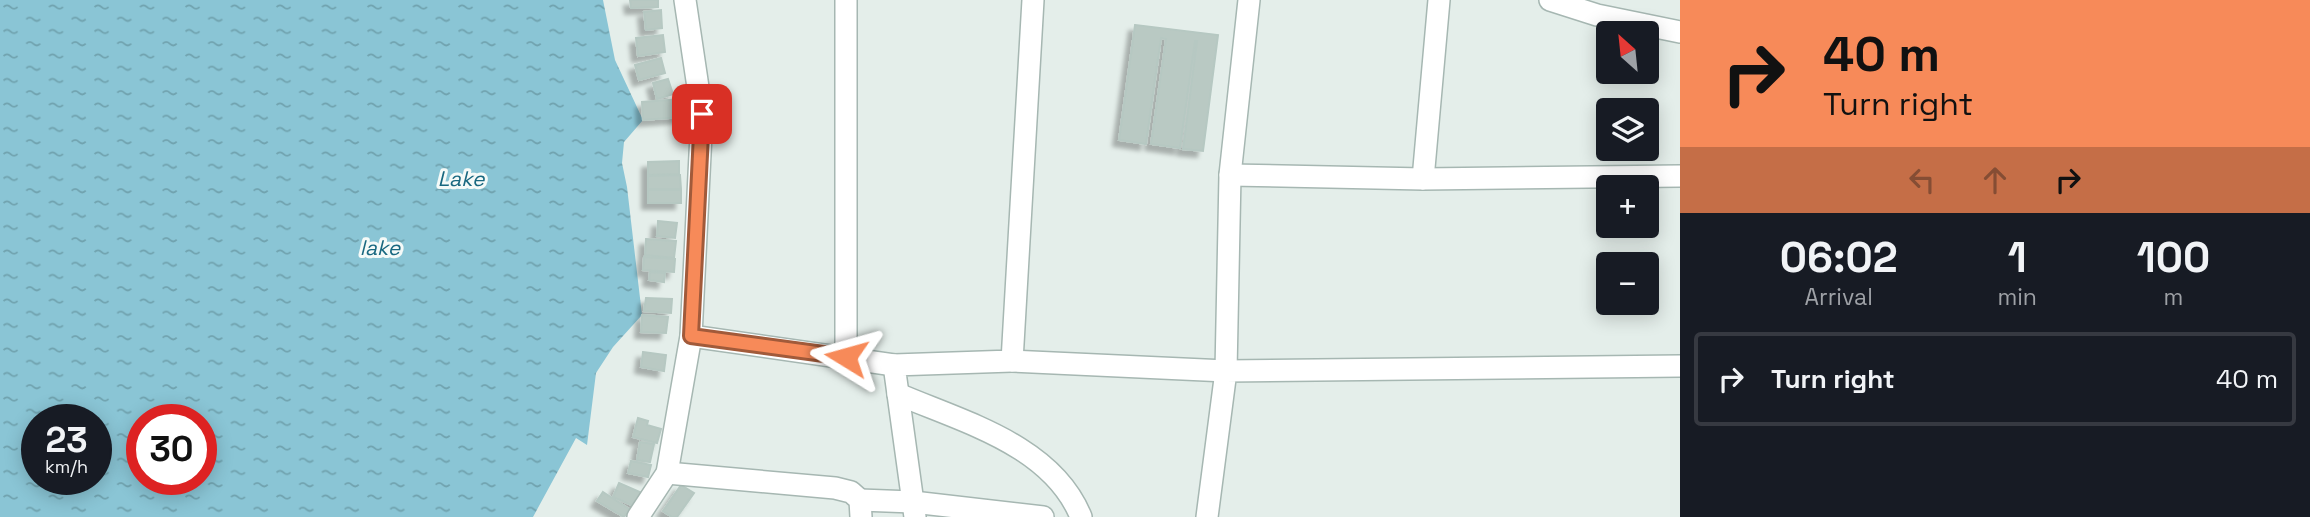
<!DOCTYPE html>
<html lang="en">
<head>
<meta charset="utf-8">
<style>
  body { margin:0; font-family:"Space Grotesk",sans-serif; background:#242831; color:#f1f3f6; height:100vh; display:flex; flex-direction:column; font-size:26px; white-space:nowrap }
  * { box-sizing:border-box; margin:0 }
  p { font-size:23px; color:#9ea1a6 }
  .icon { flex:none; width:38px; height:38px; fill:none; stroke:currentColor; stroke-width:2; stroke-linecap:round; stroke-linejoin:round }
  .map { position:relative; flex:1; overflow:hidden }
  .sheet { display:flex; flex-direction:column; background:#171b24; width:630px }
  .sheet>* { flex:none }
  .top-card { background:#f78a59; color:#111; overflow:hidden }
  .needle { width:46px; rotate:333deg }
  .buttons { position:absolute; left:1596px; top:21px; display:grid; gap:14px }
  .buttons a { display:grid; place-items:center; width:63px; height:63px; border-radius:7px; background:#171b24; box-shadow:0 4px 18px #0003; font-size:35px }
  .speed { position:absolute; left:21px; top:404px; display:flex; gap:14px; font-size:35px; font-weight:700; text-align:center }
  .speed>* { display:grid; place-content:center; width:91px; height:91px; border-radius:50%; background:#171b24; box-shadow:0 4px 18px #0003; line-height:1 }
  .speed small { font-size:18px; font-weight:400 }
  .speed .limit { border:10px solid #d22; background:#fff; color:#111 }
  .pin { position:absolute; display:grid; place-items:center; width:60px; height:60px; color:#fff; margin:-30px; border-radius:14px; box-shadow:0 4px 10px #0006 }
  .me { position:absolute; width:77px; margin:-38px; rotate:278deg; stroke-linejoin:round; filter:drop-shadow(0 0 5px #0008) }
  .turn { display:flex; align-items:center; gap:24px; height:147px; padding:0 28px; font-size:32px }
  .turn .icon { width:91px; height:91px; stroke-width:2.5 }
  .turn b { display:block; font-size:49px; line-height:60px }
  .lanes { display:flex; align-items:center; height:66px; padding:0 28px; background:#0003; justify-content:center; gap:35px; direction:ltr }
  .lanes .off { opacity:.35 }
  .eta { display:flex; justify-content:space-evenly; align-items:center; height:119px; text-align:center }
  .eta b { font-size:42px; font-weight:700; line-height:49px }
  ul { padding:0; list-style:none }
  li { display:flex; align-items:center; gap:21px; height:94px; margin:0 14px 10px; padding:0 14px; border:4px solid #363941; border-radius:7px }
  li div { flex:1 }
  li b { display:block; font-size:26px }
  li em { font-style:normal }
  main { display:flex; flex:1; min-height:0 }
  .map>svg:first-child { display:block }
</style>
</head>
<body>
<main>
<div class="map">
<svg width="1680" height="517" viewBox="0 0 1680 517">
  <defs>
    <pattern id="water-ripples" width="26" height="14" patternUnits="userSpaceOnUse" patternTransform="scale(1.75)"><rect width="26" height="14" fill="#8ac5d5"/><path d="M2 4q2-2 4 0t4 0M15 11q2-2 4 0t4 0" fill="none" stroke="#70a2ae"/></pattern>
    <filter id="shadow"><feDropShadow dx="-6" dy="6" stdDeviation="2" flood-color="#0004"/></filter>
  </defs>
  <rect width="100%" height="100%" fill="#e4eeea"/>
  <path fill="url(#water-ripples)" fill-rule="evenodd" d="M0 0H603L615 60 643 120 624 142 622 163 627 187 642 315 613 347 596 373 587 445 576 438 533 517H0ZM37 420H96V480H37ZM142 420H201V480H142Z"/>
  <g fill="#b9c9c3" stroke="#b6c8c2" stroke-width="2" filter="url(#shadow)">
    <polygon points="630,0 658,0 658,7 631,8"/>
    <polygon points="661,10 662,28 646,30 644,12"/>
    <polygon points="1135,25 1218,35 1203,151 1183,149 1197,41 1195,41 1180,148 1151,144 1166,39 1161,38 1146,144 1119,140"/>
    <polygon points="663,35 665,52 638,56 636,38"/>
    <polygon points="661,58 665,73 639,80 635,65"/>
    <polygon points="668,79 673,94 657,99 653,83"/>
    <polygon points="681,99 682,117 643,120 642,102"/>
    <polygon points="679,161 679,174 648,175 648,162"/>
    <polygon points="680,175 681,189 648,189 648,176"/>
    <rect x="648" y="190" width="33" height="13"/>
    <polygon points="658,221 677,223 675,238 657,236"/>
    <polygon points="646,239 676,241 674,258 645,255"/>
    <polygon points="644,257 675,259 674,272 643,270"/>
    <polygon points="650,272 665,273 664,282 649,280"/>
    <polygon points="646,298 672,299 671,313 644,311"/>
    <polygon points="642,315 668,317 666,333 641,332"/>
    <polygon points="643,352 666,355 664,371 641,367"/>
    <polygon points="638,418 648,421 647,425 661,429 657,443 633,437"/>
    <polygon points="640,442 654,444 650,462 637,460"/>
    <polygon points="631,461 651,465 648,477 628,473"/>
    <polygon points="619,483 642,493 636,507 613,497"/>
    <polygon points="681,485 694,493 677,517 672,517 663,511"/>
    <polygon points="603,492 629,509 624,517 597,501"/>
  </g>
  <g fill="none" stroke-linecap="round" stroke-linejoin="round">
    <g stroke="#a6b7b2" stroke-width="24">
      <g id="minor">
        <polyline points="846,0 846,357"/>
        <polyline points="1550,0 1597,15 1680,32"/>
        <polyline points="1230,175 1423,179 1680,176"/>
        <polyline points="1423,179 1439,0"/>
        <polyline points="691,336 894,365"/>
        <polyline points="1012,361 1226,371 1230,175 1249,0"/>
        <path d="M898 394C963 422 1052 445 1081 517"/>
        <polyline points="667,473 835,488 851,492 860,500 861,517"/>
        <polyline points="860,500 913,502 1043,517"/>
        <polyline points="638,517 667,473 691,336 702,114 685,0"/>
        <polyline points="915,517 894,365 1012,361 1033,0"/>
        <polyline points="1207,517 1226,371 1680,366"/>
      </g>
    </g>
    <use href="#minor" stroke="#fff" stroke-width="21"/>
  </g>
  <g fill="none" stroke-linecap="round" stroke-linejoin="round">
    <g stroke="#a15a3a" stroke-width="18">
      <polyline id="route" points="702,114 691,336 846,357"/>
    </g>
    <use href="#route" stroke="#f78a59" stroke-width="12"/>
  </g>
  <g text-anchor="middle" stroke-width="6" stroke-linejoin="round" paint-order="stroke">
    <g font-size="21" font-style="italic" fill="#196880" stroke="#f5faf8">
      <text x="461" y="186">Lake</text>
      <text x="380" y="255">lake</text>
    </g>
  </g>
</svg>
<div class="buttons">
<a><svg class="needle" viewBox="-14 -14 28 28"><path d="M0-13l5 13h-10z" fill="#e53935"/><path d="M0 13l5-13h-10z" fill="#9ea1a6"/></svg></a>
<a><svg class="icon" aria-label="layers" viewBox="0 0 24 24"><path d="M12 4l9 5-9 5-9-5zM3 14l9 5 9-5"/></svg></a>
<a>+</a>
<a>−</a>
</div>
<div class="speed"><div>23<small>km/h</small></div><div class="limit">30</div></div>
<div class="pin" style="left:702px;top:114px;background:#d93025"><svg class="icon" aria-label="arrive" viewBox="0 0 24 24"><path d="M6 21V4h12l-3 4 3 4H6"/></svg></div>
<svg class="me" style="left:846px;top:357px" viewBox="-20 -20 40 40"><path d="M0-17L14 15 0 8-14 15z" fill="#f78a59" stroke="#fff" stroke-width="4"/></svg>
</div>
<section class="sheet">
<div class="top-card">
<div class="turn"><svg class="icon" aria-label="right" viewBox="0 0 24 24"><path d="M7 20v-9h11M14 6l5 5-5 5"/></svg><div><b>40 m</b>Turn right</div></div>
<div class="lanes"><svg class="icon off" aria-label="left" viewBox="0 0 24 24"><path d="M17 20v-9H6M10 6l-5 5 5 5"/></svg><svg class="icon off" aria-label="ahead" viewBox="0 0 24 24"><path d="M12 20V5M6 11l6-6 6 6"/></svg><svg class="icon" aria-label="right" viewBox="0 0 24 24"><path d="M7 20v-9h11M14 6l5 5-5 5"/></svg></div>
</div>
<div class="eta">
<div><b>06:02</b><p>Arrival</p></div>
<div><b>1</b><p>min</p></div>
<div><b>100</b><p>m</p></div>
</div>
<ul>
<li><svg class="icon" aria-label="right" viewBox="0 0 24 24"><path d="M7 20v-9h11M14 6l5 5-5 5"/></svg><div><b>Turn right</b></div><em>40 m</em></li>
</ul>
</section>
</main>
</body>
</html>
